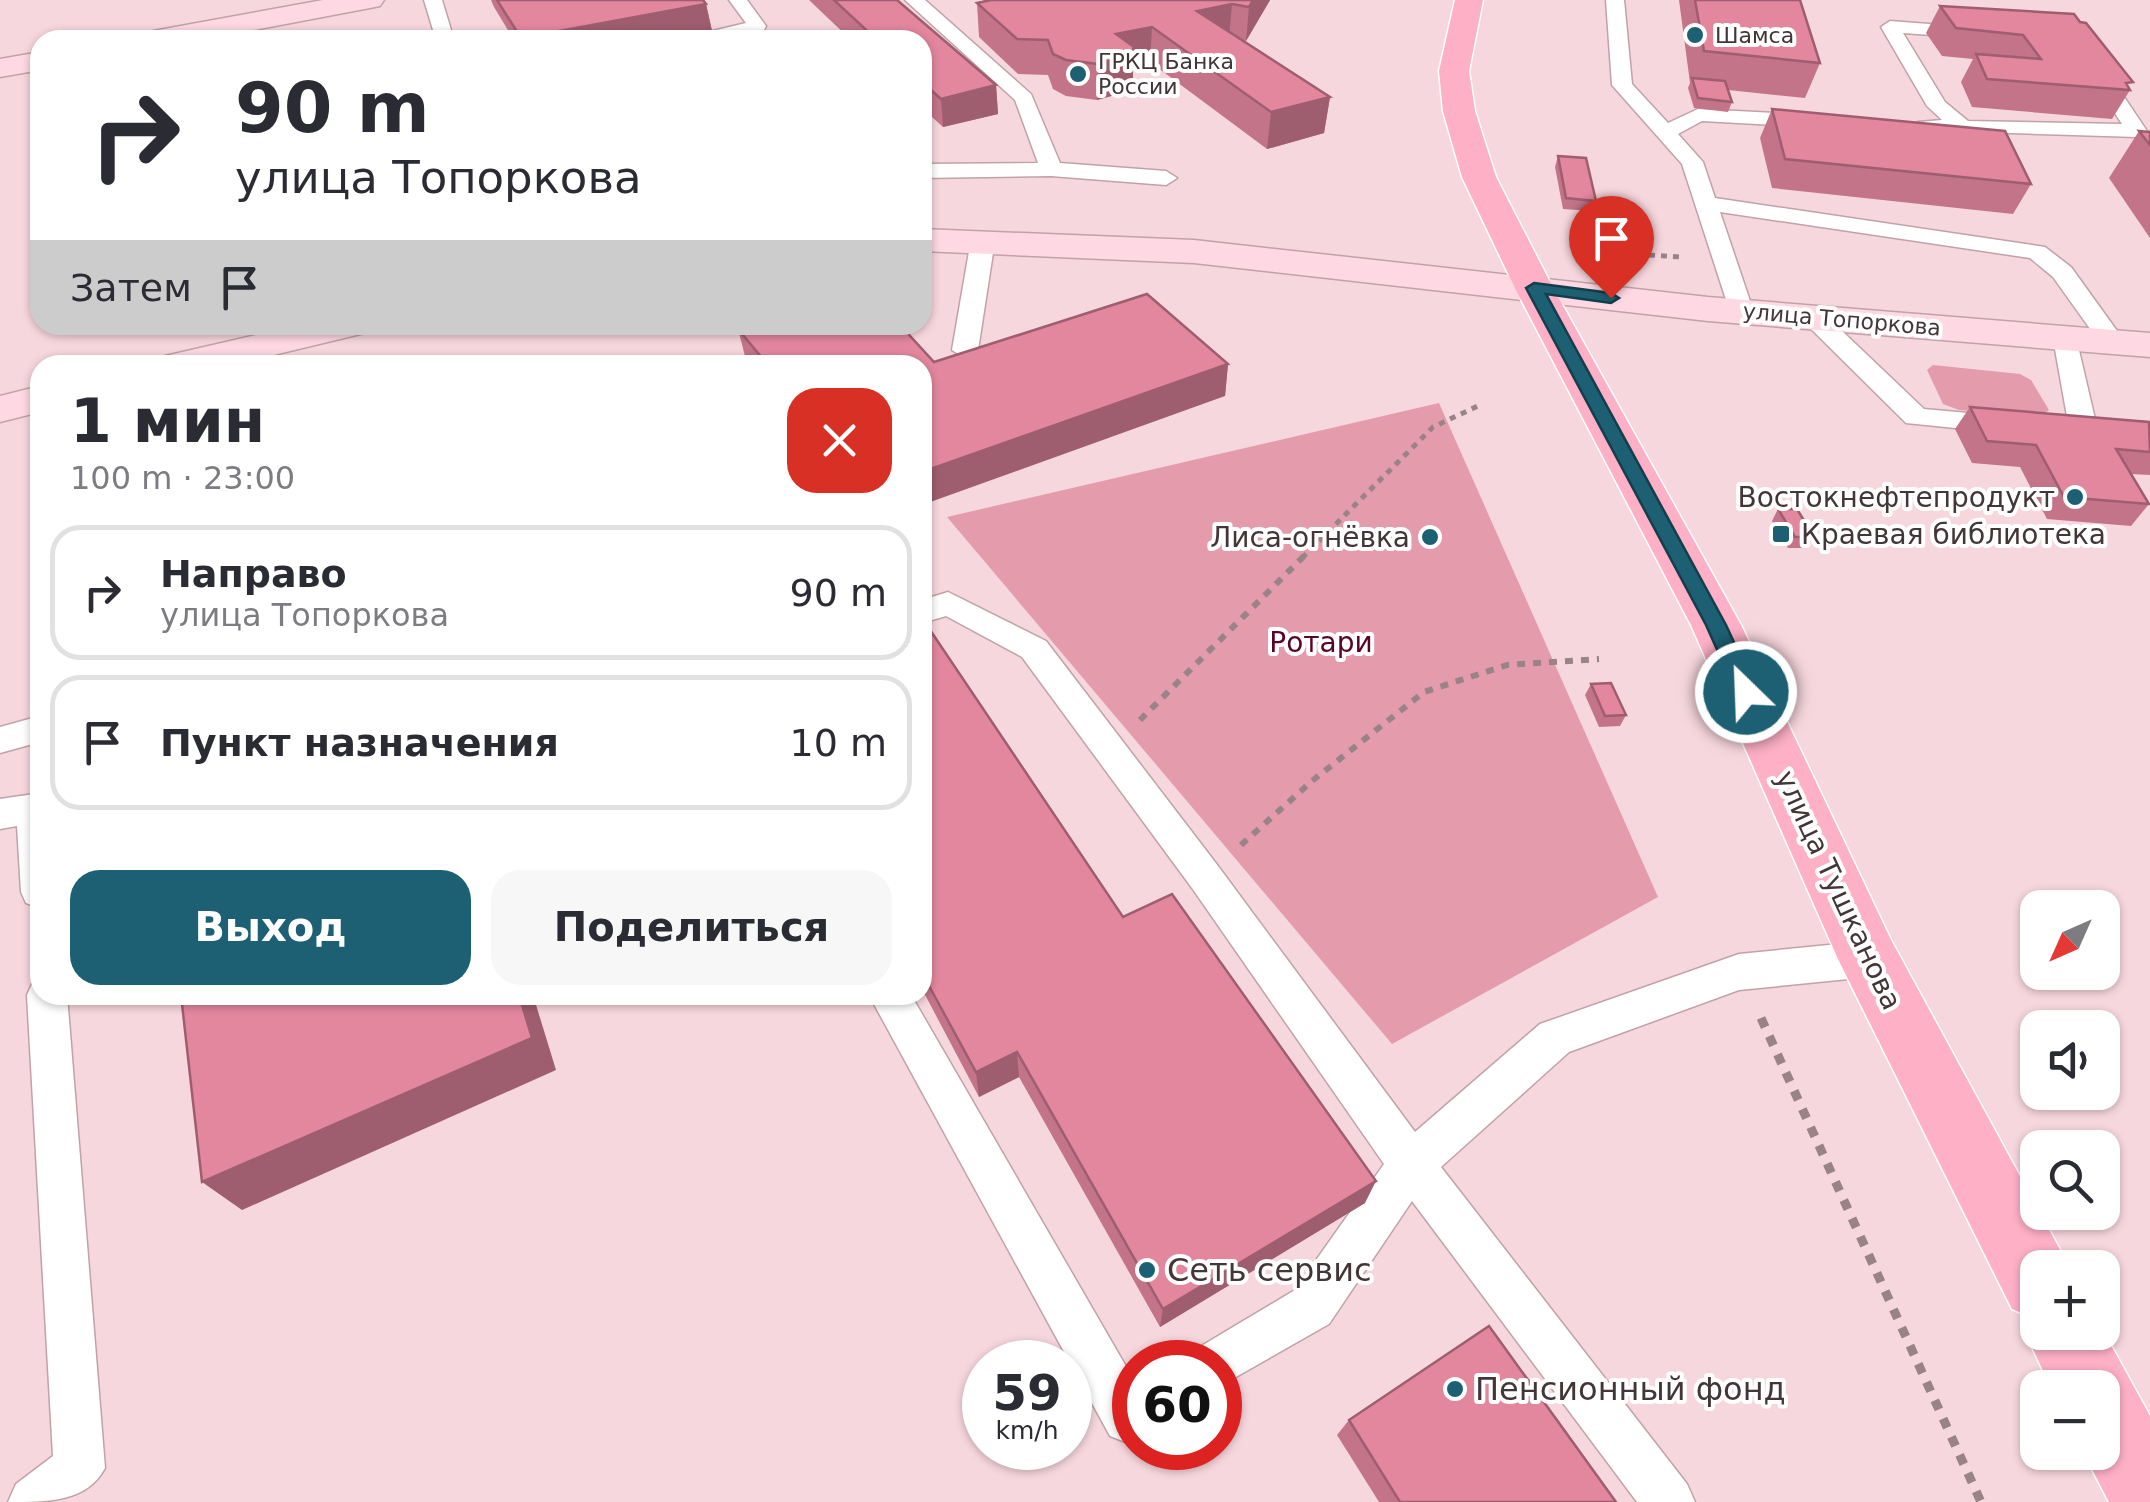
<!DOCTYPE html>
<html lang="ru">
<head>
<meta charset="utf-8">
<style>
  body { margin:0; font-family:"DejaVu Sans",sans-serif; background:#f7f7f7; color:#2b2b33; height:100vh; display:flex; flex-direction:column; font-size:38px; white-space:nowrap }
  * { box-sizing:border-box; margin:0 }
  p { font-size:32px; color:#7c7c81 }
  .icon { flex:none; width:55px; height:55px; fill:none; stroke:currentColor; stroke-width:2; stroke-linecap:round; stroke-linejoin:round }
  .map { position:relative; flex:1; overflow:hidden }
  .sheet { position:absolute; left:30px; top:355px; width:902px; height:650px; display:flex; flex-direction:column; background:#fff; border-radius:30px; box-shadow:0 2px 8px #0004 }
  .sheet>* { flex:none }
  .top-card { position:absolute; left:30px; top:30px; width:902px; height:305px; border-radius:30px; box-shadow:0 2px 8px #0004; background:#fff; color:#2b2b33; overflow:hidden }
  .needle { width:65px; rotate:225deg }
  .fabs { position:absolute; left:2020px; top:890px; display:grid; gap:20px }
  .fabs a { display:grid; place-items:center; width:100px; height:100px; border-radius:20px; background:#fff; box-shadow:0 2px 8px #0004; font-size:50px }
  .speed { position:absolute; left:962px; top:1340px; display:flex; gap:20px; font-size:50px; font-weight:700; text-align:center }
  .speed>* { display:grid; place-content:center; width:130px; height:130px; border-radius:50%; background:#fff; box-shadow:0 2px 8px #0004; line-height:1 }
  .speed small { font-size:25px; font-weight:400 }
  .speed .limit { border:15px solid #d22; background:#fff; color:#111 }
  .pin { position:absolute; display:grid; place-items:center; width:85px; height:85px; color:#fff; margin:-102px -42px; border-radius:50% 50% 50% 0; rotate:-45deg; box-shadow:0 0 10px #0007 }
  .pin .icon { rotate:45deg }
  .me { position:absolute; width:110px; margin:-55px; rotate:336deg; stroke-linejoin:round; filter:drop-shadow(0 0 8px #0008) }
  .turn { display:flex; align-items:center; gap:35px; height:210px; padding:0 40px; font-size:45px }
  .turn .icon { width:130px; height:130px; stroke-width:2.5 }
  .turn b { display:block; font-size:70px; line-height:85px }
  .then { display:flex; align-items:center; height:95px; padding:0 40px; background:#0003; gap:20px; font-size:38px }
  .round { display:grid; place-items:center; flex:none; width:105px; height:105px; border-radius:30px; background:#f7f7f7 }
  .headline { display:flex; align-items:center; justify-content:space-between; height:170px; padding:0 40px }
  h1 { font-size:60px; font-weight:600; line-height:75px }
  .button { display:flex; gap:20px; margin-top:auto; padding:20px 40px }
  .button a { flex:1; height:115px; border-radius:30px; background:#1d6073; color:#fff; font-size:40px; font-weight:600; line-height:115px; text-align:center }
  .button a+a { background:#f7f7f7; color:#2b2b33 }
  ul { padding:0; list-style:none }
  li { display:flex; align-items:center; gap:30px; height:135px; margin:0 20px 15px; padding:0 20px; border:5px solid #e1e1e2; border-radius:30px }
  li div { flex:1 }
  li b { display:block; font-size:38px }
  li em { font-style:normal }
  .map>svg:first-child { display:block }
</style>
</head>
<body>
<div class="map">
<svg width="2150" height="1502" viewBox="0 0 2150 1502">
  <rect width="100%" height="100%" fill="#f7d7de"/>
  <g fill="#e49bac">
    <polygon points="1933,365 2020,374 2031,380 2049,410 2040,417 1959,410 1943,404 1927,370"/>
    <polygon points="1439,403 1658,897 1392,1044 947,517"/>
  </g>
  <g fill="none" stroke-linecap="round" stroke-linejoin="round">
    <g stroke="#c0a2a8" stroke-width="3">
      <g id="lane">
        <polygon points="424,0 442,0 454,40 436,40"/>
        <polygon points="729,0 747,0 766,26 764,30 722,40 690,40 692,36 746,23"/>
        <polygon points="905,0 925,0 1031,94 1060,163 1166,171 1177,178 1166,185 1051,176 922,178 922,164 1038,163 1015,100"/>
        <polygon points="1606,0 1624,0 1632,84 1668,123 1698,109 1813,115 1823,121 1813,127 1702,121 1678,134 1703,162 1715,198 2045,247 2071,267 2125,342 2112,350 2103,347 2053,277 2030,258 1720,212 1753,310 1749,315 1731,315 1682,164 1612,85"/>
        <polygon points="1890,21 1981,28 1981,36 1974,38 1903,33 1945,102 1968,121 2122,124 2085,68 2095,62 2102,64 2147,131 2137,137 1918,130 1915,126 1918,122 1942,120 1927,106 1881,27"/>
        <polygon points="983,233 995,240 978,350 965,358 952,350 971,240"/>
        <polygon points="1812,308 1821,311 1924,409 2068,422 2053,338 2057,333 2075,333 2098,432 2094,438 2084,441 1906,423 1803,321 1799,316 1803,311"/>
        <polygon points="948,592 1046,641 1218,866 1415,1132 1540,1024 1739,954 1869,941 1883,947 1889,959 1883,971 1869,977 1739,990 1569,1052 1441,1167 1687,1484 1695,1502 1637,1502 1412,1201 1329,1324 1220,1386 1220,1362 1196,1362 1203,1345 1295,1290 1384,1164 1192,888 1022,657 946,616 922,623 922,600"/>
        <polygon points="40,716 40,742 0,753 0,727"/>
        <polygon points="34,794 40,796 40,908 26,903 21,892 17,826 0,829 0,799"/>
        <path d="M40 979V995H67L105 1468C87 1502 48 1502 8 1502L16 1484 53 1456 27 995 33 982Z"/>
        <polygon points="869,995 911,995 1135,1382 1135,1440 1128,1443 1110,1436"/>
      </g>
    </g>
    <g stroke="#c0a2a8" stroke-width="3">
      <g id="secondary">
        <polygon points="323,0 384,0 380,6 370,8 201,40 138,40 143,34 153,31"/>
        <polygon points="40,52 40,70 0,77 0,59"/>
        <polygon points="922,229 1194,240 1708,297 2150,333 2150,357 1708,321 1194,263 922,251"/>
        <polygon points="299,325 371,325 365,333 232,365 159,365 165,356"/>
        <polygon points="40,386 40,412 0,422 0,396"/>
      </g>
    </g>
    <g stroke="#fff" stroke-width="3">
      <polygon id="primary" points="1455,0 1483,0 1469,71 1475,111 1496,177 1553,288 1741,625 1891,940 2064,1257 2069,1268 2038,1268 2038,1332 2102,1332 2102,1329 2150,1416 2150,1502 2109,1502 2083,1452 2102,1452 2102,1388 2051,1388 2025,1332 2031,1317 2012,1309 1838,959 1691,625 1515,288 1462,177 1443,111 1439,71"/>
    </g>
    <g stroke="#998387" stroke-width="5" stroke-dasharray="6 6" stroke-linecap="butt">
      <polyline points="1649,255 1681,257"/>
      <polyline points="1302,558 1433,427 1480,405"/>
    </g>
    <g stroke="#998387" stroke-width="6" stroke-dasharray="8 8" stroke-linecap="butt">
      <polyline points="1140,720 1305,555"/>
      <polyline points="1241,845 1312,781 1424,692 1507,665 1599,659"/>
    </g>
    <polyline stroke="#998387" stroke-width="9" stroke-dasharray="10 10" stroke-linecap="butt" points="1761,1018 1981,1502"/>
    <use href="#lane" fill="#fff" fill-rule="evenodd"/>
    <use href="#secondary" fill="#fed8e3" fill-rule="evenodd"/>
    <use href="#primary" fill="#feb0c7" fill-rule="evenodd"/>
  </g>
  <g fill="#c37489">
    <polygon points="491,0 703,0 706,4 712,31 666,40 514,40 494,7"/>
    <polygon points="809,0 897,0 996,85 998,114 943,127 922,108 922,40 851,40"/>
    <polygon points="1270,0 1246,41 1242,40 1330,97 1324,133 1267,149 1150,62 1133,65 1133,82 1129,91 1097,100 1066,96 1053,89 1048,75 1018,74 979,37 977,3"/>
    <polygon points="1679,0 1800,0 1820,63 1805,98 1728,90 1732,102 1728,112 1694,108 1688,88 1690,83"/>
    <polygon points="1940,6 2074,14 2130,90 2112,119 1972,107 1961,82 1973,59 1942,56 1926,33"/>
    <polygon points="1772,109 2031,184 2013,214 1772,188 1760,138"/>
    <polygon points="2139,131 2150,132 2150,238 2109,178"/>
    <polygon points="1558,156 1596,201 1592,211 1563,209 1555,167"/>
    <polygon points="738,329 934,362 1228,364 1225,396 922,365 749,365 746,360"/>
    <polygon points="1970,407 2150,423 2150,475 2131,474 2149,504 2131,526 2047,519 2020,467 1972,463 1955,429"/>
    <polygon points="1778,509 1814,537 1807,548 1788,548 1772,521"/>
    <polygon points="922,618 1123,917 1365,1203 1160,1327 1019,1077 979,1097 922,989"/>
    <polygon points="1591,684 1626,715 1620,726 1599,727 1585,695"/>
    <polygon points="1349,1420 1616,1502 1379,1502 1337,1435"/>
  </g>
  <g fill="#9f5e6f">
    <polygon points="1253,0 1270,0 1246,41 1249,7"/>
    <polygon points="706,4 712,31 666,40 522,40 521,38"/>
    <polygon points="1232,4 1229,38 1197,11"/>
    <polygon points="1152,27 1150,62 1133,65 1133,82 1129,91 1097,100 1098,64 1116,34"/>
    <polygon points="996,85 998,114 943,127 941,99"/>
    <polygon points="1330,97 1324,133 1267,149 1271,112"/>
    <polygon points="1228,364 1225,396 922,505 922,472"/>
    <polygon points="519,995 533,995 556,1070 242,1210 202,1182"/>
    <polygon points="1017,1052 1019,1077 979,1097 976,1072"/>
    <polygon points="1376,1181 1365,1203 1160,1327 1163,1309"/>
  </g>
  <g fill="#e3879f" stroke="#9f5e6f" stroke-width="2.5">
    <polygon points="497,0 703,0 706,4 521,38"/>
    <polygon points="834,0 897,0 996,85 941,99 922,82 922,40 877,40"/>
    <polygon points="991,0 1253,0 1249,7 1232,4 1197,11 1330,97 1271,112 1152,27 1116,34 1134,47 1130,55 1098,64 1066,60 1053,54 1048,40 1017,39 977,3"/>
    <polygon points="1695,0 1800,0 1820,63 1704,51"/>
    <polygon points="1940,6 2074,14 2080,22 2086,23 2133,82 2126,83 2130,90 1987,79 1976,54 2041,59 2023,35 1956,28"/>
    <polygon points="1692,78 1725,81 1732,102 1698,98"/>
    <polygon points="1772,109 2005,131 2031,184 1785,159"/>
    <polygon points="2139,131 2150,132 2150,145"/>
    <polygon points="1558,156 1586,158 1596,201 1566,198"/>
    <polygon points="1147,294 1228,364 922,472 922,365 768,365 738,329 752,325 900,325 934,362"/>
    <polygon points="1970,407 2149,422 2150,452 2116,449 2149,504 2064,497 2036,445 1987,441"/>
    <polygon points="1778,509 1797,509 1814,537 1795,537"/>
    <polygon points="922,618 1123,917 1172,894 1376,1181 1163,1309 1017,1052 976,1072 922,973"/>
    <polygon points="1611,683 1626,715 1605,716 1591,684"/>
    <polygon points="181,995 519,995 532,1038 202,1182"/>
    <polygon points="1489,1326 1616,1502 1400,1502 1349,1420"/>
  </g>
  <polygon fill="#1d6073" stroke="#133e4b" stroke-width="2.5" points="1534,283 1611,293 1619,298 1611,303 1546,294 1726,625 1757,692 1754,698 1739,698 1736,692 1706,625 1526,288"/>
  <g fill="#1d6073" stroke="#fff" stroke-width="4">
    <circle cx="1695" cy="35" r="10"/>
    <circle cx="1078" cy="74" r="10"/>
    <circle cx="2075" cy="497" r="10"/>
    <rect x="1771" y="524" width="20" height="20" rx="5"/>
    <circle cx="1430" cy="537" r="10"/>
    <circle cx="1147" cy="1270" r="10"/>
    <circle cx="1455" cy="1389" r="10"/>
  </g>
  <g text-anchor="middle" stroke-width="8" stroke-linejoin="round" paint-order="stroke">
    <g font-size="22" fill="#423638" stroke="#fff" text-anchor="start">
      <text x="1715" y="43">Шамса</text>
      <text x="1098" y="69">ГРКЦ Банка<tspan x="1098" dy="25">России</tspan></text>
    </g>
    <g font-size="22" fill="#423638" stroke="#fff">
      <text transform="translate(1842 319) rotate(5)" y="8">улица Топоркова</text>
    </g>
    <g font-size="28" fill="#423638" stroke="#fff" text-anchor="end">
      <text x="2055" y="507">Востокнефтепродукт</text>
      <text x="1801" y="544" text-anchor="start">Краевая библиотека</text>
      <text x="1410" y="547">Лиса-огнёвка</text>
    </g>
    <g font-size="28" fill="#580327" stroke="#fff">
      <text x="1321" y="652">Ротари</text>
    </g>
    <g font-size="28" fill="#423638" stroke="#fff">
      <text transform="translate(1839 890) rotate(65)" y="10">улица Тушканова</text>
    </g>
    <g font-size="32" fill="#423638" stroke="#fff" text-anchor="start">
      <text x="1167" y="1281">Сеть сервис</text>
      <text x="1475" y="1400">Пенсионный фонд</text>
    </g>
  </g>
</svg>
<div class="fabs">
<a><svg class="needle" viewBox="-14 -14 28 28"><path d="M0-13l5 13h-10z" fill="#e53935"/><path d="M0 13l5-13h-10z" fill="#7c7c81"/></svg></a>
<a><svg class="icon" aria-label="sound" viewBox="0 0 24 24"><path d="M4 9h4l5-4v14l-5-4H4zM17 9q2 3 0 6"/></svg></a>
<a><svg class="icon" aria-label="search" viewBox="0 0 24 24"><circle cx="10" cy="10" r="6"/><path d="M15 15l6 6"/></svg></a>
<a>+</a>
<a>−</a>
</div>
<div class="speed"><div>59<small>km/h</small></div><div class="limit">60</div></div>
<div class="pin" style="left:1611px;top:298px;background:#d93025"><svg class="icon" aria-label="arrive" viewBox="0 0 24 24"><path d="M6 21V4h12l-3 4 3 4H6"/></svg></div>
<svg class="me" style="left:1746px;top:692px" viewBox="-20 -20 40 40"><circle r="17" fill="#1d6073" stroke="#fff" stroke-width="3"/><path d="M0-11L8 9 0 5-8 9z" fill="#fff"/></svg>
<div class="top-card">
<div class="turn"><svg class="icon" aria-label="right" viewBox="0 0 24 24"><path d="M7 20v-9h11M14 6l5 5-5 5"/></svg><div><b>90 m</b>улица Топоркова</div></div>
<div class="then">Затем<svg class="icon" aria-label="arrive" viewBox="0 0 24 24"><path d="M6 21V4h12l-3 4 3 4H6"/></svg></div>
</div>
<section class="sheet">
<div class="headline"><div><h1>1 мин</h1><p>100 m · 23:00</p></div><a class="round" style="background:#d93025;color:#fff"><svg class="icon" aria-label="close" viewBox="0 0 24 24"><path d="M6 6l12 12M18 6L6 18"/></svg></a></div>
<ul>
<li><svg class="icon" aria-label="right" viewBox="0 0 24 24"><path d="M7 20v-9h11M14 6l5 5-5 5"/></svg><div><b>Направо</b><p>улица Топоркова</p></div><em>90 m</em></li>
<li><svg class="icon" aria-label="arrive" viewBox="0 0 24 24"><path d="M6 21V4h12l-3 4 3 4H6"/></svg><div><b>Пункт назначения</b></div><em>10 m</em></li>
</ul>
<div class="button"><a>Выход</a><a>Поделиться</a></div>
</section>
</div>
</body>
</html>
